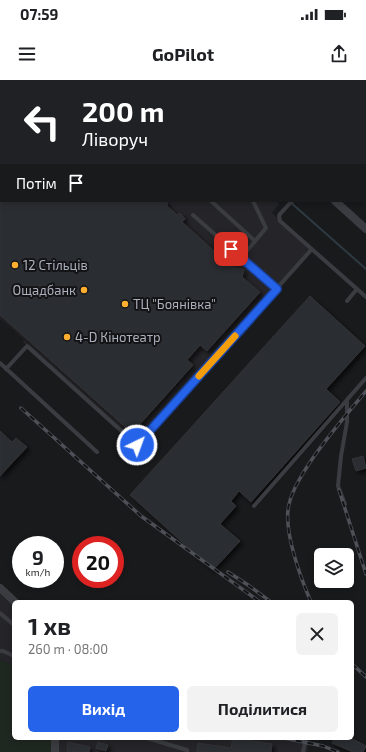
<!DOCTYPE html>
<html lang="uk">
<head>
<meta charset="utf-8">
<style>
  body { margin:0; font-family:"Exo 2",sans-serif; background:#f2f2f2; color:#202124; height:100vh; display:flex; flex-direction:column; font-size:15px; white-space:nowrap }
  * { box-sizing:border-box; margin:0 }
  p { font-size:13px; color:#757577 }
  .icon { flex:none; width:22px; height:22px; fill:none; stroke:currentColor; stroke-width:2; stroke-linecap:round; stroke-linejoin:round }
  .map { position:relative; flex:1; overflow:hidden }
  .details { position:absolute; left:12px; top:520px; width:342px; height:140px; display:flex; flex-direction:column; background:#fff; border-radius:6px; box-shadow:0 2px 6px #0003 }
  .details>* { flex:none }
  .hud { position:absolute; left:0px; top:0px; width:366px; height:122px; box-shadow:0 2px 6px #0003; background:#202124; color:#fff; overflow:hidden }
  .fabs { position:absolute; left:314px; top:468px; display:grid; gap:8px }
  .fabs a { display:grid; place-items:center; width:40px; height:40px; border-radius:6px; background:#fff; box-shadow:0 2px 6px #0003; font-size:20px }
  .speed { position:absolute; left:12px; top:456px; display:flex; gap:8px; font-size:20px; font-weight:700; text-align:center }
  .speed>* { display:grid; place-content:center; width:52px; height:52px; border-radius:50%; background:#fff; box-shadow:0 2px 6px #0003; line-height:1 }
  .speed small { font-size:10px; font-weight:400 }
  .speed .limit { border:6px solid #d22; background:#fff; color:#111 }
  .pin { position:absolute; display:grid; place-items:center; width:34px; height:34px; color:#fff; margin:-17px; border-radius:8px; box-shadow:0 2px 6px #0006 }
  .me { position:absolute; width:44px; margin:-22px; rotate:42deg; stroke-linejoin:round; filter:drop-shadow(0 0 3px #0008) }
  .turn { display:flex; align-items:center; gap:14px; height:84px; padding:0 16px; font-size:18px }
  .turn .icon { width:52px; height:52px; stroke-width:2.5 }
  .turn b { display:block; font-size:28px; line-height:34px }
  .then { display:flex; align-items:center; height:38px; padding:0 16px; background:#0003; gap:8px; font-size:15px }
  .round { display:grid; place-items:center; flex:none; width:42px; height:42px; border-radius:6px; background:#f2f2f2 }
  .headline { display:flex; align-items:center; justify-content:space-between; height:68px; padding:0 16px }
  h1 { font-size:24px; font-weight:700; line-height:30px }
  .button { display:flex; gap:8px; margin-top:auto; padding:8px 16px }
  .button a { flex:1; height:46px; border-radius:6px; background:#2563eb; color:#fff; font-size:16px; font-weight:700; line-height:46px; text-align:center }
  .button a+a { background:#f2f2f2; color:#202124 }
  .status { display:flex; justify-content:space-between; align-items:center; height:28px; padding:0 20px; background:#fff; direction:ltr }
  .status svg { height:11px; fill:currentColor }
  header { display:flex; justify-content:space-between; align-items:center; height:52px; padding:0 16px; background:#fff; font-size:18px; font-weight:700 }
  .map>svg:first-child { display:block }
</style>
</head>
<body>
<div class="status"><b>07:59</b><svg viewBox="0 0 49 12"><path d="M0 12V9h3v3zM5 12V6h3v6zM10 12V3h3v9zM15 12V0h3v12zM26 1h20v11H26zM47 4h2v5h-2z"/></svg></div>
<header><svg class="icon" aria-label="menu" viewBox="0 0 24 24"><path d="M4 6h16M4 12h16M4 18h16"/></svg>GoPilot<svg class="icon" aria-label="share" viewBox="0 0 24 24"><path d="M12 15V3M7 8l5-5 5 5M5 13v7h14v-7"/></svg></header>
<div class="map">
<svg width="366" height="672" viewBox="0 0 366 672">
  <defs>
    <filter id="shadow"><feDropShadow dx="3" dy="3" stdDeviation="2" flood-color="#0009"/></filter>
  </defs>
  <rect width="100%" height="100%" fill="#191a1c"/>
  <g fill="#252529">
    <polygon points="1,45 1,121 276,121 279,124 272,133 311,170 137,365 27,266 23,262 24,260 0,239"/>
    <polygon points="0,514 14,527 14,586 0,580"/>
    <polygon points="58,658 309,658 307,672 58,672"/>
  </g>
  <polygon fill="#1f2820" points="0,580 14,586 14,658 53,658 52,672 0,672"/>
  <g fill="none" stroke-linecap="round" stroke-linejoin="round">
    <g stroke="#2e3a42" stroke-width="2">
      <polyline points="160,0 161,1"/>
      <polyline points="289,121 366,189"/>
    </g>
  </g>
  <g fill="#2c2d30" stroke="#333338" filter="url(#shadow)">
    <polygon points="0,121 167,121 167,126 177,135 180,133 185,139 182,142 232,187 244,190 242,197 260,212 207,271 200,265 187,280 193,285 132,353 0,235"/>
    <polygon points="310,216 365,266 326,309 340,322 251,422 239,411 231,421 236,426 220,444 240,461 213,490 130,415"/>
    <polygon points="0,351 12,362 16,358 27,367 0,396"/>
    <polygon points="363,376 366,388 356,391 352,379"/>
    <polygon points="233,658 272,664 271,672 197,672 198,663 231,668"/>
    <polygon points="335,658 351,658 366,666 363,672 353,672 332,663"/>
    <polygon points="68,662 90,667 89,672 67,672"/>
    <polygon points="98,662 108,665 106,671 96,668"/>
  </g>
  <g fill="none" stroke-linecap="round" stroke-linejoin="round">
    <g stroke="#3a3c41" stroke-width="4">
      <polyline points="98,0 98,1"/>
      <polyline points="211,121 255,161"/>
      <polyline points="292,121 280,134 279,136 280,141 366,217"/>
      <polyline points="193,135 277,209"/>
      <polyline points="241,178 266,148 253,121"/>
      <polyline points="347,221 357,209"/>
      <polyline points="0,283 97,372"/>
      <polyline points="6,289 27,266 137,365 311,170"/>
      <polyline points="345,424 338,406 341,376 347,342 347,322"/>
      <polyline points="254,426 366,298"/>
      <polyline points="0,533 14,545"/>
      <polyline points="0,571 3,571 14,576"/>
      <polyline points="147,658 187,670 187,672"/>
      <polyline points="303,672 306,658"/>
    </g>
    <g stroke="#3a3c41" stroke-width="8">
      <polyline points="116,0 117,1"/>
      <polyline points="201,0 202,1"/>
      <polyline points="335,121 366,149"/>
      <polyline points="0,508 15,522"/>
      <polyline points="55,672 55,658"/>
    </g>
    <g stroke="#666a73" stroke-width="14">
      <polyline points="23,1 23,0"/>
      <polyline points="0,26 1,25"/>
    </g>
    <g stroke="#4d5057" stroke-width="3.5">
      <g id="rail">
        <polyline points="21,328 141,436 260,522"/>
        <polyline points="339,410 366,494"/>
        <polyline points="228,492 248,505 271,522"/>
        <path d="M311 522C301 499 285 455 288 430 291 397 344 338 366 311"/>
        <polyline points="352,584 366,597"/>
        <polyline points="284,658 323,666 338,672"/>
      </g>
    </g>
    <use href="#rail" stroke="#141417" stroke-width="2" stroke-dasharray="6" stroke-linecap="butt"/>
  </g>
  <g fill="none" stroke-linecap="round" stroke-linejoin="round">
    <g stroke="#184099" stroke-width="10">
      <polyline id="route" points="137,365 277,209 231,169"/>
    </g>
    <use href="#route" stroke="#2563eb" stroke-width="7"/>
    <polyline stroke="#f59e0b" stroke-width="7" points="199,296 235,256"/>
  </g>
  <g fill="#ffaf2f" stroke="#141417" stroke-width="1.5">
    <circle cx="15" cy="185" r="4"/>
    <circle cx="84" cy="210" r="4"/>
    <circle cx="125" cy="224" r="4"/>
    <circle cx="67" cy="257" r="4"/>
  </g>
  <g text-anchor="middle" stroke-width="4" stroke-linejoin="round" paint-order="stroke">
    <g font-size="13" fill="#abb1bd" stroke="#141417" text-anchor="start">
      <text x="23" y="190">12 Стільців</text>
      <text x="76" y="215" text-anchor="end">Ощадбанк</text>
      <text x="133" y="229">ТЦ "Боянівка"</text>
      <text x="75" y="262">4-D Кінотеатр</text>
    </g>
  </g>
</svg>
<div class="fabs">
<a><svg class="icon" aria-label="layers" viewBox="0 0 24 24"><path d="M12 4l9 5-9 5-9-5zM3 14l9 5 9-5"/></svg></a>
</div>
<div class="speed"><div>9<small>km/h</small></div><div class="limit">20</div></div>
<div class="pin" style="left:231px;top:169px;background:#d93025"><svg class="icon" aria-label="arrive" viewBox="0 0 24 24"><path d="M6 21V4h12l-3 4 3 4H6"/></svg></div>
<svg class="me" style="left:137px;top:365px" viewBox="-20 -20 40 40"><circle r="17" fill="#2563eb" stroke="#fff" stroke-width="3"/><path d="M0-11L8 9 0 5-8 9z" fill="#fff"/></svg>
<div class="hud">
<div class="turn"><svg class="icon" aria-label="left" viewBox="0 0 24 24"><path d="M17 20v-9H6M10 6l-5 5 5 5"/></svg><div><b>200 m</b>Ліворуч</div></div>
<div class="then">Потім<svg class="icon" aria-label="arrive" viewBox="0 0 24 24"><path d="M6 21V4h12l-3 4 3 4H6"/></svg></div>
</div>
<section class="details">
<div class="headline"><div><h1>1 хв</h1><p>260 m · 08:00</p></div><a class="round"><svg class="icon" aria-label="close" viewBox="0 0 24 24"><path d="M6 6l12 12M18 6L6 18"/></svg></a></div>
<div class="button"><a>Вихід</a><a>Поділитися</a></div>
</section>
</div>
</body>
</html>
